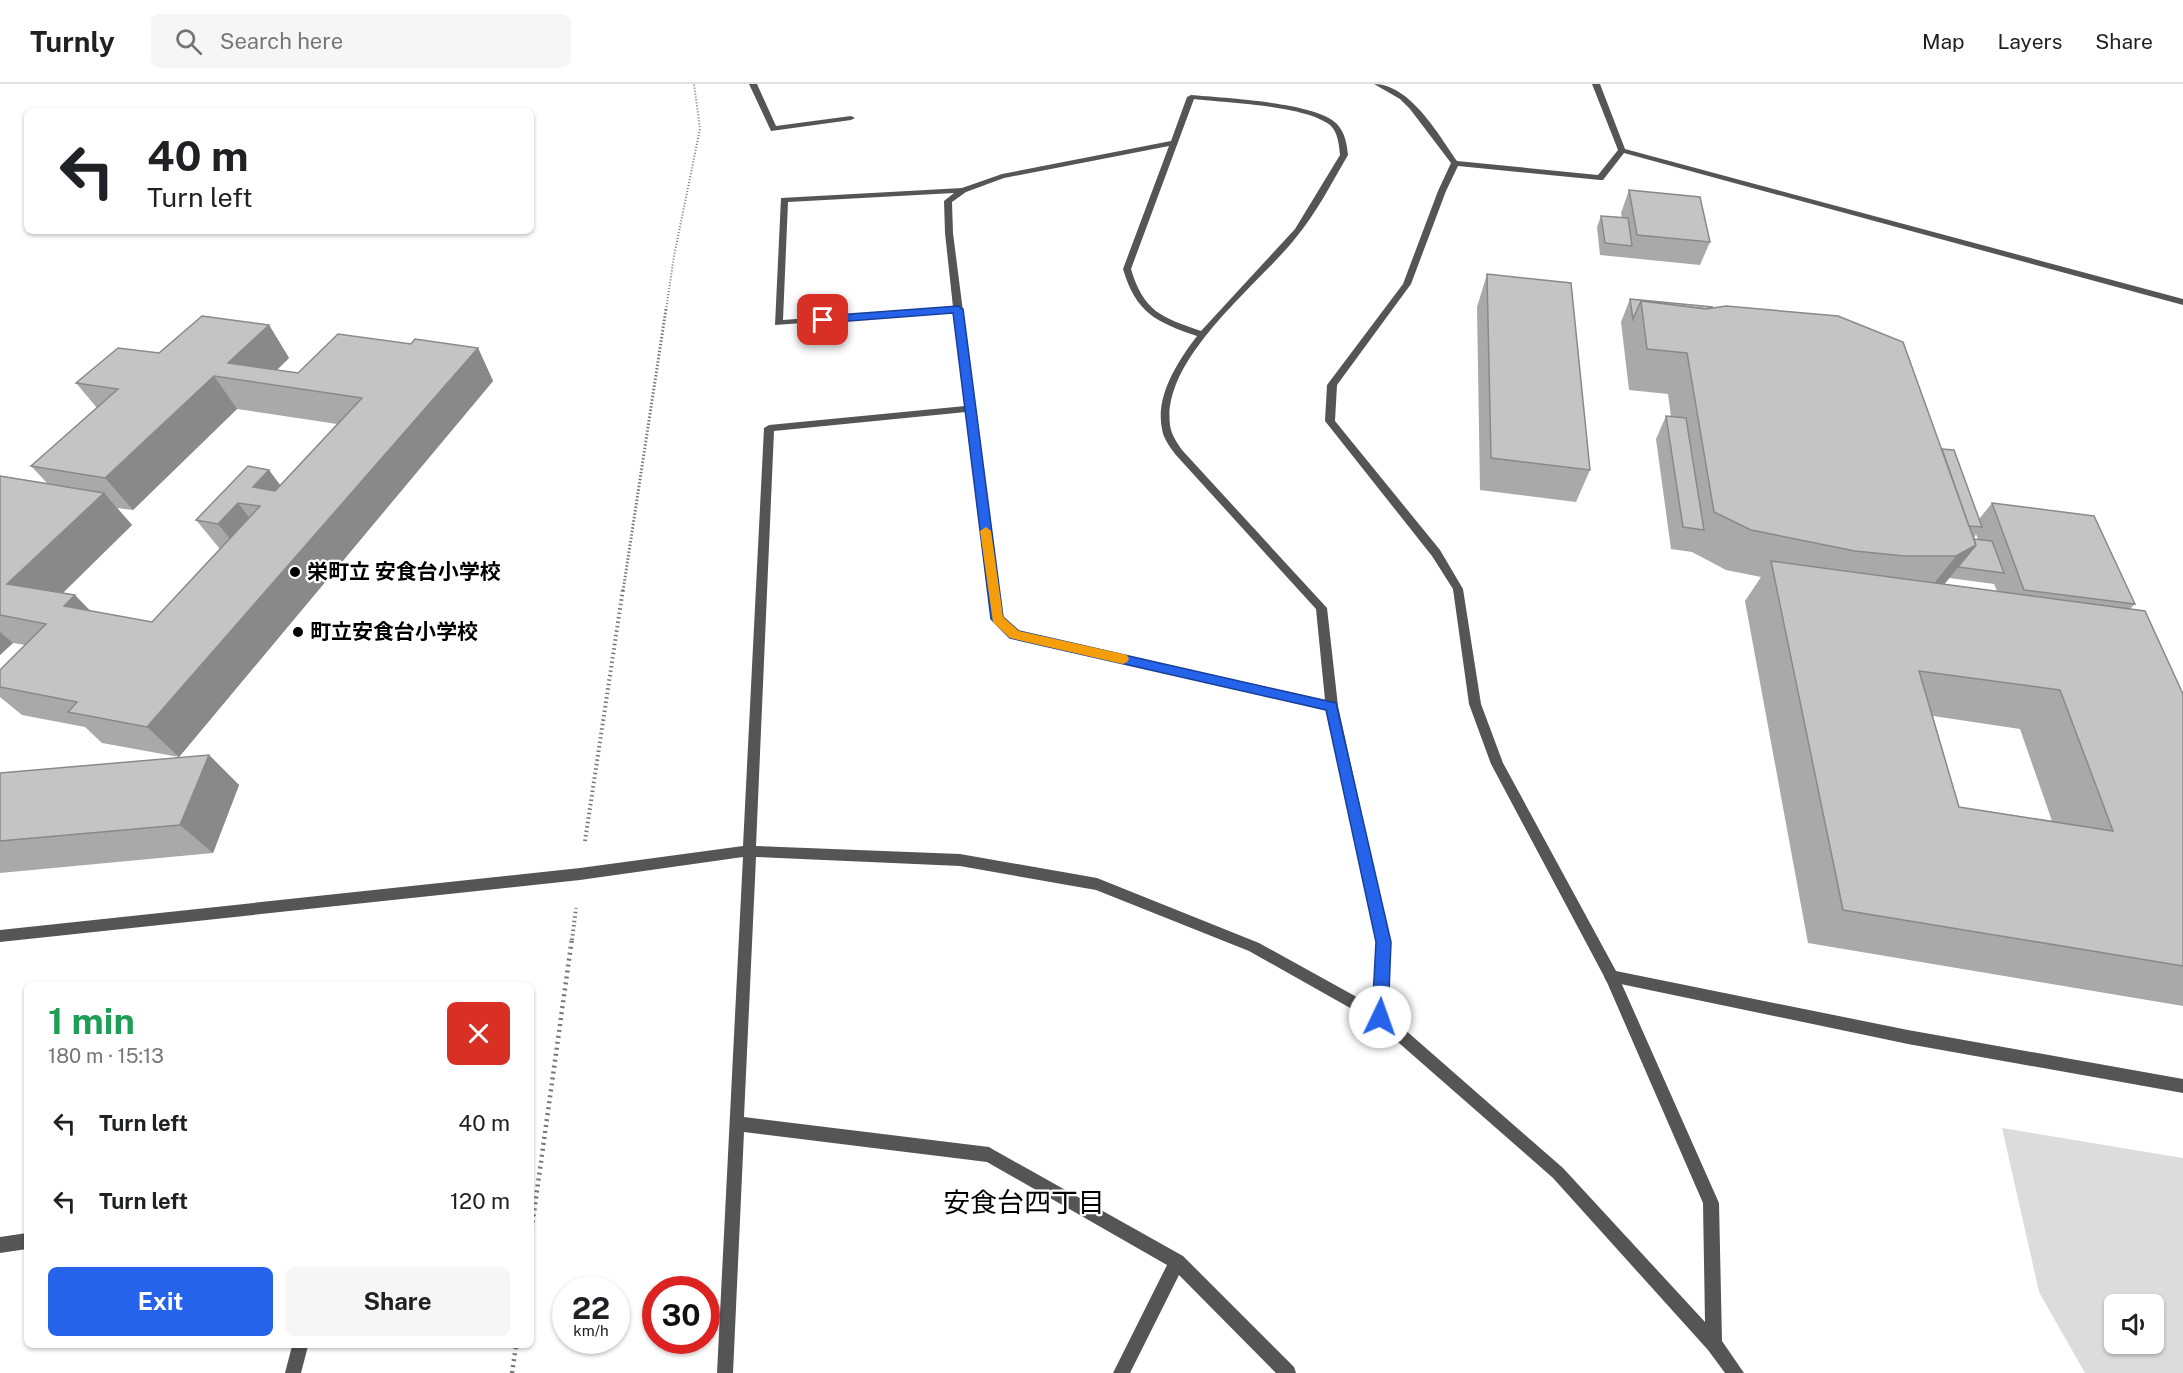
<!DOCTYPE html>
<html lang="en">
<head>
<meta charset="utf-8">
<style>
  body { margin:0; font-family:"Public Sans","Noto Sans JP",sans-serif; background:#f6f6f6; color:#202124; height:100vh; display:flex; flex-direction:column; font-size:22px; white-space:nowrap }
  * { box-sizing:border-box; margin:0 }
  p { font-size:20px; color:#757577 }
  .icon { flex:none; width:33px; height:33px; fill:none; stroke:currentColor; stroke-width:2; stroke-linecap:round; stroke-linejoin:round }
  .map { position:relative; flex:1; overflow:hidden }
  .sheet { position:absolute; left:24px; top:898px; width:510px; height:366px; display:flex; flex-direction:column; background:#fff; border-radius:9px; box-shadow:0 2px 4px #0004 }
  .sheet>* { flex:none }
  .top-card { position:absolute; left:24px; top:24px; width:510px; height:126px; border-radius:9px; box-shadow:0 2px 4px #0004; background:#fff; color:#202124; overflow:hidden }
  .controls { position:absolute; left:2104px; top:1210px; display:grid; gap:12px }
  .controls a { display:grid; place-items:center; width:60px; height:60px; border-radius:9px; background:#fff; box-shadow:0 2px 4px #0004; font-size:30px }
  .speed { position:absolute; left:552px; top:1192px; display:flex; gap:12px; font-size:30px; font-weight:700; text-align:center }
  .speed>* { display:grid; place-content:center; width:78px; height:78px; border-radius:50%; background:#fff; box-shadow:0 2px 4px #0004; line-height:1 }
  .speed small { font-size:15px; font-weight:400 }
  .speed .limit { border:9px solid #d22; background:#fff; color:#111 }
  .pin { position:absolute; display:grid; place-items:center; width:51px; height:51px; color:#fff; margin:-26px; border-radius:12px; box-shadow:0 3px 9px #0006 }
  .me { position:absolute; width:66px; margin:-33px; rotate:3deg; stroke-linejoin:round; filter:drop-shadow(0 0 4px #0008) }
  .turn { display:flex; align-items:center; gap:21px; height:126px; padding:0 24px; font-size:27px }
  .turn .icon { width:78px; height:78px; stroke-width:2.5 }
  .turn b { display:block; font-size:42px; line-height:51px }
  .round { display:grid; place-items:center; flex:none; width:63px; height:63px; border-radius:9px; background:#f6f6f6 }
  .summary { display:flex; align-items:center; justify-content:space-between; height:102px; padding:0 24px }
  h1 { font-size:36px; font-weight:700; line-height:45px; color:#1e9e55 }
  .primary-button { display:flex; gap:12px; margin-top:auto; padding:12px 24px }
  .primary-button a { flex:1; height:69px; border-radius:9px; background:#2563eb; color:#fff; font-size:24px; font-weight:700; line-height:69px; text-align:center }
  .primary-button a+a { background:#f6f6f6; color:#202124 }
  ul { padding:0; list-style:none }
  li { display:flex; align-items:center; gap:18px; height:78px; padding:0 24px }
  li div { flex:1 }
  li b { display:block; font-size:22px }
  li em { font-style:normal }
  header { display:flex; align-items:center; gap:36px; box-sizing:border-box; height:84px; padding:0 30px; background:#fff; border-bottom:2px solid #e0e0e0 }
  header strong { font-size:28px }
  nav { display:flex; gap:33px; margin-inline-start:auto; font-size:21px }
  .search { width:420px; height:54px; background:#f6f6f6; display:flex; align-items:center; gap:15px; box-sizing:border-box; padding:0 21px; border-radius:9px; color:#757577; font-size:22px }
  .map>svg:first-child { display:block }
</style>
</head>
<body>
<header>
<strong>Turnly</strong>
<div class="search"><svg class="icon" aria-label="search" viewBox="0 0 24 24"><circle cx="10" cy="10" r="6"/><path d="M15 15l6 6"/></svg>Search here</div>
<nav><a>Map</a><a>Layers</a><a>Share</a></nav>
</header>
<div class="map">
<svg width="2183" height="1289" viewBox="0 0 2183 1289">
  <rect width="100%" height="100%" fill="#fff"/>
  <path fill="#dcdcdc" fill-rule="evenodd" d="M2002 1044 2183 1074V1289H2085L2039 1208ZM2115 1221H2154V1260H2115Z"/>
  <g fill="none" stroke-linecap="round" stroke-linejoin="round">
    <polyline stroke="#777" stroke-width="2" stroke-dasharray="1 2" stroke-linecap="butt" points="666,226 674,172 700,45 694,0"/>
    <polyline stroke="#777" stroke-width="3" stroke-dasharray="1.5 2" stroke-linecap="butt" points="623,507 666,225"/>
    <g stroke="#777" stroke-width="4" stroke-dasharray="1.5 3" stroke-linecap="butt">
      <polyline points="585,757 623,505"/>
      <polyline points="572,856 576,824"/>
    </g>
    <g stroke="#777" stroke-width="4.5" stroke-dasharray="2 4" stroke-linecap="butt">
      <polyline points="531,1150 572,854"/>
      <polyline points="512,1289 516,1262"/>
    </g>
    <g fill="#555" fill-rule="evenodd">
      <polygon points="749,0 757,0 776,42 851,32 855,34 851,36 771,47"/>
      <polygon points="1611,886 1908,946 2183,995 2183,1009 1908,960 1611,898 1606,897 1604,892 1606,887"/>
    </g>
    <g fill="#555" fill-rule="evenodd">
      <path d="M1374 0C1410 0 1439 51 1457 77L1598 91 1618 66 1592 0H1600L1625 65 2183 215V221L1624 69 1603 96H1600L1458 82 1446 107 1411 200 1337 301 1335 337 1440 466 1463 505 1481 620 1503 679 1616 887 1719 1119 1722 1257 1744 1289H1725L1708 1266 1553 1094 1375 938 1249 867 1096 806 960 782 756 773 744 1033 989 1063 994 1066 1183 1172 1294 1283 1296 1289H1276L1179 1191 1130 1289H1113L1167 1181 987 1078 744 1048 733 1289H717L743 773 580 796 0 858V846L580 784 743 762 764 344 769 341 965 322 954 228 775 241 781 114 962 104 1002 90 1171 57 1187 13 1191 11C1222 14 1317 18 1337 40 1345 49 1347 60 1348 71 1331 100 1316 130 1294 156 1257 202 1156 279 1171 346 1173 353 1178 360 1182 366L1327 524 1338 622 1390 858 1387 930 1563 1084 1705 1238 1703 1119 1606 896 1491 680 1469 620 1453 505 1432 472 1325 337 1327 301 1403 200 1438 107 1451 79 1410 25 1400 15ZM1194 15C1227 19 1304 21 1330 41 1338 48 1339 61 1340 71L1295 145 1201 247C1161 233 1144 228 1131 185ZM1169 62 1123 185C1136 229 1156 238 1197 252 1178 277 1155 312 1162 345 1163 354 1170 363 1175 370L1316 525 1325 616 1018 548 1002 533 953 149 952 118 966 108 1004 94ZM954 109 944 117 945 149 953 223 783 236 788 118ZM966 328 991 535 1011 554 1327 625 1376 858 1373 922 1259 859 1097 794 960 770 756 762 774 347Z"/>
      <polygon points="27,1149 27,1165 0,1169 0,1153"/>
      <polygon points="292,1262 308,1262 301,1289 285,1289"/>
    </g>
  </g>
  <g fill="#a9a9a9" fill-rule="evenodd">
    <polygon points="1629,106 1710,158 1700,181 1600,171 1597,143 1601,132 1622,134 1621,129"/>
    <polygon points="1487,190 1590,386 1576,418 1480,406 1477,223"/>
    <path d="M1630 215 1858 240 1942 365 1979 435 1992 419 2135 520 2130 525 2183 610V922L1808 859 1745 517 1761 493 1726 486 1692 468 1671 465 1656 355 1666 332 1671 333 1668 310 1629 306 1621 238ZM1976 450 1978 455H1974ZM1949 494 1994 500 1997 507 1944 500ZM1933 632 2020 645 2052 737 1959 723Z"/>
    <path d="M269 241 289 274 277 286 298 289 411 260 478 264 493 297 179 673 102 659 85 643 22 631 0 613V586L25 561 13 559 0 571V392L47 399 31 382 97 324 76 299 159 269ZM237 325 337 340 280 401 196 436 220 465 152 538 90 527 63 509 132 441 117 424 133 426Z"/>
    <polygon points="209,671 239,701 213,769 0,789 0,689"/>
  </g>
  <g fill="#898989">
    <polygon points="269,241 289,274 263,299 228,279"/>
    <polygon points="478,264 493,297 179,673 147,643"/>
    <polygon points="214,292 237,325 133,426 105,394"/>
    <polygon points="269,386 293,418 253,403"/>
    <polygon points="104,409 132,441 40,531 7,500"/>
    <polygon points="238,419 263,451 244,472 218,440"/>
    <polygon points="1976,461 1943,502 1924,512 1956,472"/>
    <polygon points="75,511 106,543 64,522"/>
    <polygon points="0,548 13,559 0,571"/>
    <polygon points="209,671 239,701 213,769 180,741"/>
  </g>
  <g fill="#c4c4c4" stroke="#898989" stroke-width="1.5" fill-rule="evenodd">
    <polygon points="1629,106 1700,113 1710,158 1637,151"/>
    <polygon points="1601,132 1628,134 1632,162 1605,159"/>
    <polygon points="1487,190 1571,199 1590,386 1491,374"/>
    <polygon points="1630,215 1713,223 1706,225 1641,217 1633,235"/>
    <polygon points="1641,217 1706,225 1726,222 1838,232 1903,258 1976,461 1956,472 1904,472 1855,467 1751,446 1714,428 1687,269 1647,265"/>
    <polygon points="202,232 269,241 228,279 298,289 338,250 411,260 415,255 478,264 147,643 68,628 77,618 0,603 0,586 46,540 0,531 0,392 104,409 7,500 75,511 64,522 152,538 260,422 238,419 218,440 196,436 248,382 269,386 253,403 275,407 362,314 214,292 105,394 31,382 118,305 76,299 118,264 159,269"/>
    <polygon points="1666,332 1686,334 1704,446 1683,443"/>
    <polygon points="1942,365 1954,366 1982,443 1969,442"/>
    <polygon points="1992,419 2094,432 2135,520 2024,506"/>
    <polygon points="1974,455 1992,457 2004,489 1958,483 1976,461"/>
    <path d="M1771 477 2145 527 2183 610V882L1843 826ZM1919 587 2060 606 2113 747 1959 723Z"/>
    <polygon points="209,671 180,741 0,757 0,689"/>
  </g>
  <polygon fill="#2563eb" stroke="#184099" stroke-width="1.5" points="958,222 963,225 1003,533 1019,547 1336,619 1391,858 1388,933 1385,939 1380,941 1374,939 1372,933 1376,858 1326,626 1010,554 991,535 953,229 823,239 818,236 823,232"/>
  <polygon fill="#f59e0b" points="986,443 991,447 1003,533 1019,547 1123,570 1127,571 1129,575 1127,578 1123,580 1010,554 993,538 980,447"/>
  <g fill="#000" stroke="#fff" stroke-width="2">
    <circle cx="295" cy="488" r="6"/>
    <circle cx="298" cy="548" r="6"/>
  </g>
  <g text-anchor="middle" stroke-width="4.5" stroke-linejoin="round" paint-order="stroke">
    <g font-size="21" font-weight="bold" fill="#000" stroke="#fff" text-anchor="start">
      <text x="307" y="495">栄町立 安食台小学校</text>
      <text x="310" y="555">町立安食台小学校</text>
    </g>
    <g font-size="27" fill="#000" stroke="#fff">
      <text x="1024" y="1128">安食台四丁目</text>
    </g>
  </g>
</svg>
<div class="controls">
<a><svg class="icon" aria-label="sound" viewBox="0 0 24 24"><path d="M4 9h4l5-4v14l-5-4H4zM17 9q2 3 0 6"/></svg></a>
</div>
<div class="speed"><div>22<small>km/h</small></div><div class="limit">30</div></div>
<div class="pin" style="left:823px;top:236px;background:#d93025"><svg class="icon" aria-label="arrive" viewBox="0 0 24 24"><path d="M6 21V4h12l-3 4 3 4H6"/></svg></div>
<svg class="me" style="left:1380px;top:933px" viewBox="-20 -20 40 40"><circle r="19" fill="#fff"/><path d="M0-13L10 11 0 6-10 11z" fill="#2563eb"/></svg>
<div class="top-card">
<div class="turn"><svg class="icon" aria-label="left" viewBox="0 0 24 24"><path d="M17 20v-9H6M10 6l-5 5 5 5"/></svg><div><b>40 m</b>Turn left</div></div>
</div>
<section class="sheet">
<div class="summary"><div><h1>1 min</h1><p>180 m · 15:13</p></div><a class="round" style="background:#d93025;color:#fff"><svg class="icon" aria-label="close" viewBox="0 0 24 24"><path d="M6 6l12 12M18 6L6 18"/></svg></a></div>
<ul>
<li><svg class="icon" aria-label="left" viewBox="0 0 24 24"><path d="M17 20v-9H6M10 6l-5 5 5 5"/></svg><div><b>Turn left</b></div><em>40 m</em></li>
<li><svg class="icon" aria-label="left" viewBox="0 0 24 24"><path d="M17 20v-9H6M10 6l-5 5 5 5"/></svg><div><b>Turn left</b></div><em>120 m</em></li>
</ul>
<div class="primary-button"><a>Exit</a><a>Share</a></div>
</section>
</div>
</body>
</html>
